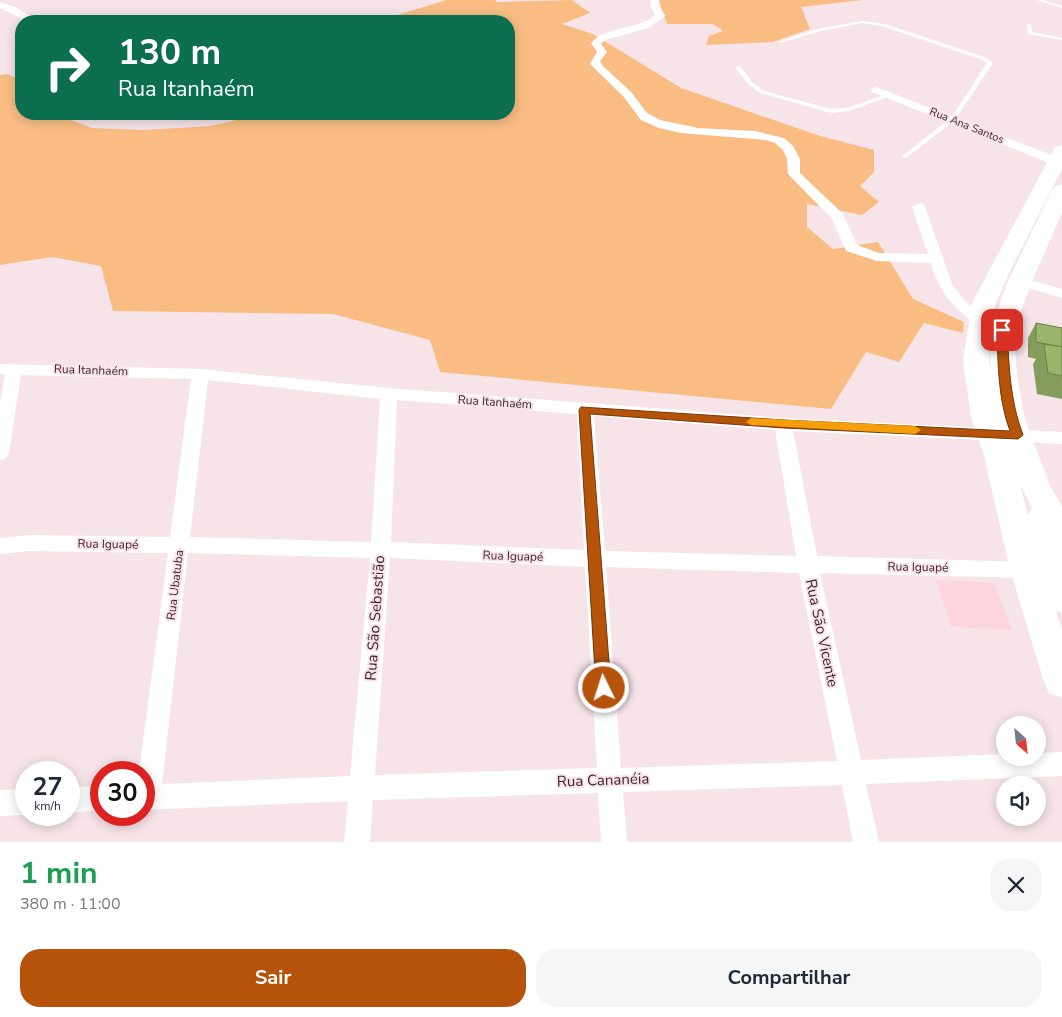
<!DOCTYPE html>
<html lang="pt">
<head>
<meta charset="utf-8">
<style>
  body { margin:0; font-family:"Nunito Sans",sans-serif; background:#f6f6f7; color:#1f2937; height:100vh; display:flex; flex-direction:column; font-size:19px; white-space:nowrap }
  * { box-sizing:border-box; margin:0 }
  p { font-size:16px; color:#747a83 }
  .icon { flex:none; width:28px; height:28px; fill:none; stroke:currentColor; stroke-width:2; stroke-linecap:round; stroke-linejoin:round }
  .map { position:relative; height:842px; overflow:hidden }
  .drawer { display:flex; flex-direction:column; background:#fff; flex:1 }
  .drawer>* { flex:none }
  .top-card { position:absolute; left:15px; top:15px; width:500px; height:105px; border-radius:20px; box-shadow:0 2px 12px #0003; background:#0b6e4f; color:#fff; overflow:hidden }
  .needle { width:32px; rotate:153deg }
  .tools { position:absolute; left:996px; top:716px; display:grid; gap:10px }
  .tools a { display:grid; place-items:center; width:50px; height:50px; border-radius:50%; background:#fff; box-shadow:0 2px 12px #0003; font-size:25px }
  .speed { position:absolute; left:15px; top:761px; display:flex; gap:10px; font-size:25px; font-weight:700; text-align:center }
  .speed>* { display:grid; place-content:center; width:65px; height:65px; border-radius:50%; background:#fff; box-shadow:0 2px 12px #0003; line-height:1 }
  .speed small { font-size:12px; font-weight:400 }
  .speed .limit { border:8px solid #d22; background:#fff; color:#111 }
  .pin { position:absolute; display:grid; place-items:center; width:42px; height:42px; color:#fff; margin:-21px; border-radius:10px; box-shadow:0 2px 8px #0006 }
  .me { position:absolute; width:55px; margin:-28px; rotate:356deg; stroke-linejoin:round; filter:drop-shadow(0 0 4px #0008) }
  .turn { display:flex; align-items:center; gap:18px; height:105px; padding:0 20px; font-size:22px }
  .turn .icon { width:65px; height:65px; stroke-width:2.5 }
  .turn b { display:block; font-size:35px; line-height:42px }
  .round { display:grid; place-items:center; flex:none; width:52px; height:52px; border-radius:20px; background:#f6f6f7 }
  .headline { display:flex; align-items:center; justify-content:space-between; height:85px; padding:0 20px }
  h1 { font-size:30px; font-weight:700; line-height:38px; color:#1e9e55 }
  .primary-button { display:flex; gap:10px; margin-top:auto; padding:10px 20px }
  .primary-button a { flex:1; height:58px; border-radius:20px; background:#b45309; color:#fff; font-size:20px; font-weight:700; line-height:58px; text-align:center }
  .primary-button a+a { background:#f6f6f7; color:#1f2937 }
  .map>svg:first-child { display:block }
</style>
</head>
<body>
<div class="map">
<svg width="1062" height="842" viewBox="0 0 1062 842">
  <rect width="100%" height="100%" fill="#f6e4e8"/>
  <polygon fill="#fcd5dd" points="936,580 994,583 1012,630 951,627"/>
  <g fill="#f9bd84">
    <polygon points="446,0 495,0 497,2 572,0 590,13 562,24 593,34 681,88 820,136 874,150 874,172 860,186 879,202 862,215 807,204 807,227 833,249 878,242 913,299 964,322 963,333 924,323 899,362 866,352 831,409 440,372 430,340 333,314 113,311 101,266 52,257 0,265 0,75 7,74 21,80 21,114 55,114 92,128 144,130 211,126 261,114 509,114 509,21 384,21 391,17"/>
    <polygon points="658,0 863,0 801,7 810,29 773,42 706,45 709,36 723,31 713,24 667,24"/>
  </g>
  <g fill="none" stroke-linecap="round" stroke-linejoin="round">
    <g fill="#fff" fill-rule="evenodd">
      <polygon points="1036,0 1043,0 1062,6 1062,8"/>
      <polygon points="862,21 885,24 984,57 993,63 955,120 906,158 901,157 951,118 987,63 980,59 882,26 862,23 820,31 780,43 778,42 817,29"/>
      <polygon points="1029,24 1031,25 1032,32 1062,38 1062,40 1028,34 1027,25"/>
      <polygon points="736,66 740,66 752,82 764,91 831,109 846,108 888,94 893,95 849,111 831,113 760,93 748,84 735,67"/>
    </g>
    <g fill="#fff" fill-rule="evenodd">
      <path d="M651 0H659L660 6 665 16 663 18 648 28 605 40 601 44 607 52 600 61 603 66 631 92 647 113 660 120 698 128 755 131 784 138 793 146 800 159V173L843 214 857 245 879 253 928 254 912 207 919 203 924 204 952 284 966 302 986 319 989 322 986 325H976C952 305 940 294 931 263L877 261 846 251 832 219 788 174 787 159 783 150 775 143 766 140 681 133 659 128 641 120 623 96 590 64 597 52 591 43C607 25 637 31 655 15L650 6Z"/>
      <polygon points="0,2 17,8 38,21 27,21 0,8"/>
      <polygon points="876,87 1062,159 1062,165 1054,165 872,92 871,90 872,88"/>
      <polygon points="1020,277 1062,289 1062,298 1015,284 1013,281 1015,278"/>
      <path d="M0 364 200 369 389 388 783 418 1062 432V444L793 431 817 556 1026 562 1033 564 1036 570 1033 576 1026 578 820 573 861 760 1005 754V758H1038V753L1062 752V776L866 784 879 842H853L842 785 623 792 627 842H601L598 793 373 800 370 842H344L348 801 144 810V772H139L168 553 30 551 0 554V538L30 535 170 537 191 379 21 375 9 453 6 458 0 460V402L5 374H0ZM208 380 380 399 371 542 190 537ZM397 400 577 414 584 550 391 542ZM594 416 775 430 796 556 605 551ZM188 553 370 558 350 776 162 784ZM390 558 585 567 597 768 375 775ZM606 567 799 573 837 761 621 768Z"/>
      <polygon points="101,786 101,810 69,813 69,787"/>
      <polygon points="26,789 26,815 0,816 0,790"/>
    </g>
    <path fill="#fff" fill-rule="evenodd" d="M1062 145V169L1010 271 996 303 994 319 1008 281 1052 190 1055 186 1062 184V213L1032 281 1014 330 1017 376 1025 419 1050 486 1062 506V613L1056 611 1062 629V698L1049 693 1044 682 1010 570 984 455 971 417 963 361 972 303 1053 151 1055 147ZM990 349 991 373 989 361ZM1020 484 1032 508 1028 515Z"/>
  </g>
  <polygon fill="#869c5d" points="1036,323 1062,328 1062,399 1037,394 1033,364 1036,359 1028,357 1028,338"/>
  <g fill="#9cb56c" stroke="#6d7f4c">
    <polygon points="1036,323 1062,328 1062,347 1036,342"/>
    <polygon points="1044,344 1062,347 1062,376 1048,373"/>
  </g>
  <path fill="#b45309" stroke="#753606" d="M1002 327 1007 330C1009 366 1010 401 1023 435L1018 439 784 428 590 414 611 688 609 693 604 695 598 693 596 688 579 410 581 407 784 420 1010 431C998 399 998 364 997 330Z"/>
  <polygon fill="#f59e0b" points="751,418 915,426 921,430 915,434 751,425 746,422"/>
  <g text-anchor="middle" stroke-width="4" stroke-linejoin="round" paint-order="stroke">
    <g font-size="11" fill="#401f28" stroke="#f6e4e8">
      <text transform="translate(967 125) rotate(22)" y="4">Rua Ana Santos</text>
    </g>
    <g font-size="12" fill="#401f28" stroke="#f6e4e8">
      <text transform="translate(91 370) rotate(2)" y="4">Rua Itanhaém</text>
      <text transform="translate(495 402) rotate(4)" y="4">Rua Itanhaém</text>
      <text transform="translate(108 544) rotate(1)" y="4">Rua Iguapé</text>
      <text transform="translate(513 556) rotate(2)" y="4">Rua Iguapé</text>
      <text transform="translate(918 567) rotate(1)" y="4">Rua Iguapé</text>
      <text transform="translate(175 585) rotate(-83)" y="4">Rua Ubatuba</text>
    </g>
    <g font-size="15" fill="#401f28" stroke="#f6e4e8">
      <text transform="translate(375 618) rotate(-86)" y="5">Rua São Sebastião</text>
      <text transform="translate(822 633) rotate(78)" y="5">Rua São Vicente</text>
      <text transform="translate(603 780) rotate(-2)" y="5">Rua Cananéia</text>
    </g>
  </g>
</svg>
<div class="tools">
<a><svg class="needle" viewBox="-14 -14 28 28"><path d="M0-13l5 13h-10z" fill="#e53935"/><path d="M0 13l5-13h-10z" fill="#747a83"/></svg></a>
<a><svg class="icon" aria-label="sound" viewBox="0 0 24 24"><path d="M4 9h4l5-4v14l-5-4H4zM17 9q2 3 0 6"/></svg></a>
</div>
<div class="speed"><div>27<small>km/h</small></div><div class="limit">30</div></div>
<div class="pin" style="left:1002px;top:330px;background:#d93025"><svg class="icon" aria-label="arrive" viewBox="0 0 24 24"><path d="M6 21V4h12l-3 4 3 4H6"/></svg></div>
<svg class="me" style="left:604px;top:688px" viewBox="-20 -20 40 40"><circle r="17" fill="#b45309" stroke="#fff" stroke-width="3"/><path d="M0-11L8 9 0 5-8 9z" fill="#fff"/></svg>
<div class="top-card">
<div class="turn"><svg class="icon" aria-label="right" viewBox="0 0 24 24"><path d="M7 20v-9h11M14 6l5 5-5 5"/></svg><div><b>130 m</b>Rua Itanhaém</div></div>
</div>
</div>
<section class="drawer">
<div class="headline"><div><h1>1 min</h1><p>380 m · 11:00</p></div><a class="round"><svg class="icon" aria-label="close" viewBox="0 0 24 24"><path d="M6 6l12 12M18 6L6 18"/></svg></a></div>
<div class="primary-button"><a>Sair</a><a>Compartilhar</a></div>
</section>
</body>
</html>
